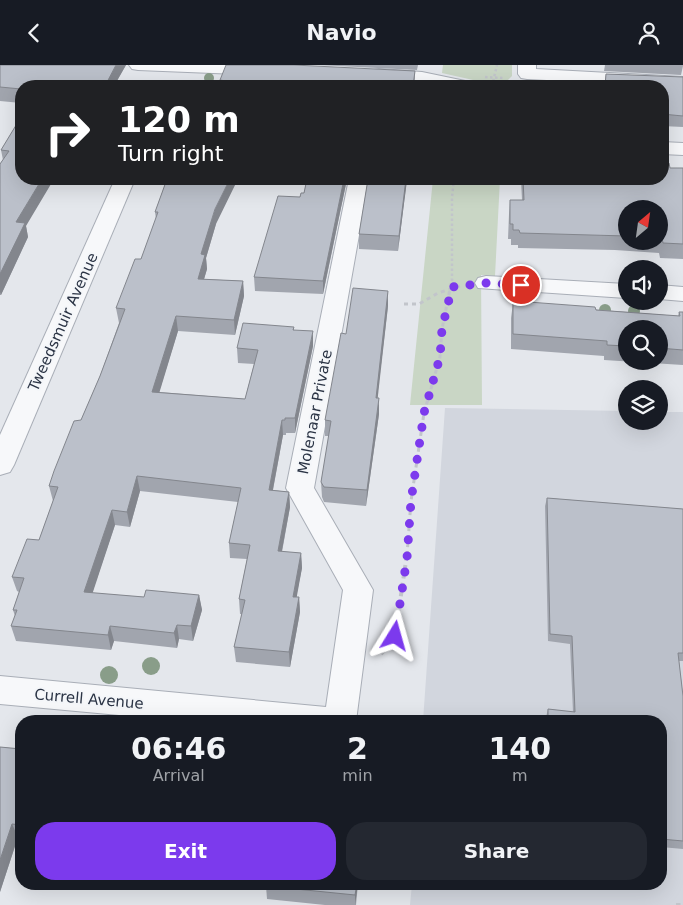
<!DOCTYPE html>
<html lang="en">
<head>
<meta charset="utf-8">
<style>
  body { margin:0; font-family:"DejaVu Sans",sans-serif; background:#242831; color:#f1f3f6; height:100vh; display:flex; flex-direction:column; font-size:19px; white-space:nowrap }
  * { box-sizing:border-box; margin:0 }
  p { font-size:16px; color:#9ea1a6 }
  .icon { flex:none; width:28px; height:28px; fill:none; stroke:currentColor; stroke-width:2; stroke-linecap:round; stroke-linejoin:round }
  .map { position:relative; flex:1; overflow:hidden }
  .sheet { position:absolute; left:15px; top:650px; width:652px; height:175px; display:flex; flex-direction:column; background:#171b24; border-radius:20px; box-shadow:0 5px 20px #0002 }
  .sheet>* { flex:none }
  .banner { position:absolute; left:15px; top:15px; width:654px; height:105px; border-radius:20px; box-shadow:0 5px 20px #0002; background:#202124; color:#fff; overflow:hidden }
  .needle { width:32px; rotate:29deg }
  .controls { position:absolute; left:618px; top:135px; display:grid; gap:10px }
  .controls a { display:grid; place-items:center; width:50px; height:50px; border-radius:50%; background:#171b24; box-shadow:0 5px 20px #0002; font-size:25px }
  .pin { position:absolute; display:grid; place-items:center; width:42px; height:42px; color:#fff; margin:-21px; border:2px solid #fff; border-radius:50%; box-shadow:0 1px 5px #0007 }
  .me { position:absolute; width:55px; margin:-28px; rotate:8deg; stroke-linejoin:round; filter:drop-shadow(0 0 4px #0008) }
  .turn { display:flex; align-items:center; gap:18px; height:105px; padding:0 20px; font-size:22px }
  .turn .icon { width:65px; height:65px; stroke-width:2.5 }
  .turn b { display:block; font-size:35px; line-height:42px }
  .eta { display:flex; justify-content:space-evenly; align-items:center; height:85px; text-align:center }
  .eta b { font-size:30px; font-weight:700; line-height:35px }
  .button { display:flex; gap:10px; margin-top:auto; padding:10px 20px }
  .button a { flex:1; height:58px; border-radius:20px; background:#7c3aed; color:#fff; font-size:20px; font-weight:700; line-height:58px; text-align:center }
  .button a+a { background:#242831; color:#f1f3f6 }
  header { display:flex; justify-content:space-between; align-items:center; height:65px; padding:0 20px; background:#171b24; font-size:22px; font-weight:700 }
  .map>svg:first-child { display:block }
</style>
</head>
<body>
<header><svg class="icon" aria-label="back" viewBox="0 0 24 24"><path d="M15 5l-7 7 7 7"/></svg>Navio<svg class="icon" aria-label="person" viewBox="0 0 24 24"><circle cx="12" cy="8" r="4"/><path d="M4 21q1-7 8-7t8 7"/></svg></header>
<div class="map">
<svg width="683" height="840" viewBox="0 0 683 840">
  <rect width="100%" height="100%" fill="#e4e7ec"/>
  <polygon fill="#d2d6de" points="445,343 626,346 626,356 659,356 659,347 683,347 683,840 410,840 412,819 661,819 661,656 423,656"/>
  <g fill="#c9d6c5">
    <polygon points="443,0 512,0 512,11 502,21 485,21 473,15 442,8"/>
    <polygon points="433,114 500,114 495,211 481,210 482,340 410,340"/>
  </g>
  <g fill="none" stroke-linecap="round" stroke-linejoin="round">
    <g stroke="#a9aeb7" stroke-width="2">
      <g id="street">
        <polygon points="129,0 263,0 267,1 270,5 267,9 261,10 138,5 132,4"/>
        <polygon points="518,0 536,0 536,4 683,12 683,22 527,14 521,13 518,9"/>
        <polygon points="379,4 422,7 470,17 473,21 440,21 422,17 373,13 370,9 373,5"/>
        <polygon points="662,77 683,78 683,90 662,89"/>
        <polygon points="115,114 135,114 14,400 10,407 0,410 0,370"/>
        <polygon points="349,114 369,114 314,423 373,525 356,656 184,656 0,639 0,611 326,642 343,525 286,423"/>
        <polygon points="486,211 626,219 626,233 478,223 475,218 478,213"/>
        <polygon points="659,220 683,222 683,236 659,234"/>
      </g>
    </g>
    <g stroke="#c2c5cb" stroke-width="2.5" stroke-dasharray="2.5 2.5" stroke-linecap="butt">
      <polyline points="485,12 504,13"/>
      <polyline points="492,21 497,0"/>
      <polyline points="452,216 452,132 454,114"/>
    </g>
    <g stroke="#c2c5cb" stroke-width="3" stroke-dasharray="4 4" stroke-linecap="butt">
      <polyline points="404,239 419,239 438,228 463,220"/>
      <polyline points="407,490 411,436 424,348 440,292 442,264 452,214"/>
    </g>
    <g stroke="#c2c5cb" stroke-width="4" stroke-dasharray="4.5 4.5" stroke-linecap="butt">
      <polyline points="381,589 395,571 407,489"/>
      <polyline points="676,840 681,840"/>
    </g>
    <use href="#street" fill="#f7f8fa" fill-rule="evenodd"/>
  </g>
  <g fill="#899d89">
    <circle cx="209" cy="13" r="5"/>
    <circle cx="605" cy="245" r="6"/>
    <circle cx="634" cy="246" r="6"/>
    <circle cx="151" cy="601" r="9"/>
    <circle cx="109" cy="610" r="9"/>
  </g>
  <g fill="#a1a5ae" fill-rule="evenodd">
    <polygon points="0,0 126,0 114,21 21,21 21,38 0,36"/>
    <polygon points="318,0 418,0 417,5"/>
    <polygon points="605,0 683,0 683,1 681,10 604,6"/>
    <polygon points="415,6 414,21 221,21 220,15"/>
    <polygon points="606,9 683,12 683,62 662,61 662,21 604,21"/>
    <polygon points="21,52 26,161 28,172 1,230 0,230 0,99 3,95 1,85"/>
    <path d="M670 103H683V194L660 193 659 188 615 185 518 183V180H511V174H508L509 149 510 135H522L521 114H662ZM626 144H659V176H626Z"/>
    <polygon points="167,114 216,159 206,193 207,204 204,214 243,216 244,231 235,270 178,266 159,327 245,334 254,299 238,298 237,283 294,262 294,265 313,281 295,368 286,368 286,370 283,370 273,425 289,427 290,442 282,487 301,488 302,503 296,532 299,532 300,547 290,602 236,597 234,582 242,549 240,549 239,534 247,494 230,493 229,478 238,437 140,426 130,462 115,460 92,528 144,532 199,530 202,545 193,576 179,574 177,583 114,576 111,585 16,576 11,561 15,551 13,545 19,527 17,526 12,512 39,475 53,436 49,421 81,355 100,311 119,258 116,243 141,194 156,154 155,147"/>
    <polygon points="307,114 347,114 323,229 255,226 254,212 300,132 304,128"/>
    <polygon points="368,114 407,114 398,186 359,184 359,169"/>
    <polygon points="388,226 388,241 377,333 379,349 366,441 324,437 322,432 321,417 329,371 325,371 325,355 346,269"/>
    <path d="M513 238 678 251 679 247H683V300L604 295V291L511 284V253ZM626 264H659V296H626Z"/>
    <polygon points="547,433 683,444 683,596 679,596 683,631 683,784 661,782 661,656 546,656 546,652 548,644 573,647 570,579 548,576 545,441"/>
    <polygon points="0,682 21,684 21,773 18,772 0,827"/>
    <polygon points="358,819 356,840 325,840 267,834 266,821"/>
  </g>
  <g fill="#83868d">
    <polygon points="116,0 126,0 114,21 105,21"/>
    <polygon points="415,6 414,21 413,21"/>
    <polygon points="42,114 54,114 26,161 28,172 1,230 0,227 0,209 16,157"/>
    <polygon points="230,114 238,114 216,159 206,193 207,204 200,228 198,214 201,189 215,144"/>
    <polygon points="344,114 347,114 323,229 323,216"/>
    <polygon points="406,114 407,114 407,115 398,186 399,171"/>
    <polygon points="243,216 244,231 235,270 234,255"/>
    <polygon points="388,226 388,241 376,348 376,333"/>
    <polygon points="176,251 178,266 155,342 152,327"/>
    <polygon points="313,266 313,281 295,368 295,353"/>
    <polygon points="379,333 379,349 366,441 367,425"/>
    <polygon points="282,355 283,370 270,440 269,425"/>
    <polygon points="137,411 140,426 130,462 127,447"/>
    <polygon points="289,427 290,442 279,501 278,486"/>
    <polygon points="112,445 115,460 88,542 84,527"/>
    <polygon points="301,488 302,503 294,547 293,532"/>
    <polygon points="199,530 202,545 193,576 191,561"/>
    <polygon points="299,532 300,547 290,602 289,587"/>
    <polygon points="177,560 179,574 177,583 174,568"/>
    <polygon points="110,561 114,576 111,585 108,570"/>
    <polygon points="12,759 18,772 0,827 0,795"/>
    <polygon points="357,819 358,819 355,840 355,830"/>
  </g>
  <g fill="#bbc0ca" stroke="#83868d">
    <polygon points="0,0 116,0 105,21 21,21 21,24 0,22"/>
    <polygon points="226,0 294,0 415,6 413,21 224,21 226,16 220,15"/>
    <polygon points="606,9 683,12 683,51 662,49 662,21 605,21"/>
    <polygon points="21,52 21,114 42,114 16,157 25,158 0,209 0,99 9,86 1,85"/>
    <polygon points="662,98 669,98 670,103 683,103 683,179 663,178 662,173 659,173 659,144 626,144 626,171 520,168 519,165 513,165 513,159 510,159 510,135 524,135 523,114 662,114"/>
    <polygon points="167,114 230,114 215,144 201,189 205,190 198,214 243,216 234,255 176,251 152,327 245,334 258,285 237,283 243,258 294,262 293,265 313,266 295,353 285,353 285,355 282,355 269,425 289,427 278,486 301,488 293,532 299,532 289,587 234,582 245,535 239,534 250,480 229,478 241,423 137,411 127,447 112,445 84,527 144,532 146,525 199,530 191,561 177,560 174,568 110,561 108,570 11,561 17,545 13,545 24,513 12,512 27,474 39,475 58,422 49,421 54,406 74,356 81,355 100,311 125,244 116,243 135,194 141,194 158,147 155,147"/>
    <polygon points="307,114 344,114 323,216 254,212 278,131 300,132 301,128 304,128"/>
    <polygon points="368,114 406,114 399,171 359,169"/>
    <polygon points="353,223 388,226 376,333 379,333 367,425 324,422 321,417 331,356 325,355 341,268 346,269"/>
    <polygon points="515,236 595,242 596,245 680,251 679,247 683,247 683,285 659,283 659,264 626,264 626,281 607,280 607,276 513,269 513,238"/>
    <polygon points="547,433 683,444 683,588 678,588 683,631 683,776 661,774 661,656 548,656 548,644 575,647 572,571 550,569"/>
    <polygon points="0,682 21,684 21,760 12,759 0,795"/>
    <polygon points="266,819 357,819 355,830 266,821"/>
  </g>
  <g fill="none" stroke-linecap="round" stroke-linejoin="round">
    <polyline stroke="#7c3aed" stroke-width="9" stroke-dasharray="0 16.2" points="395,571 407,493 411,436 424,348 440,292 442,264 452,222 486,218 521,220"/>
  </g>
  <g text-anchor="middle" stroke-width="4" stroke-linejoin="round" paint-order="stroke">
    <g font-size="15" fill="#2b3445" stroke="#f4f6f9">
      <text transform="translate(63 257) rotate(-66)" y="5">Tweedsmuir Avenue</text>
      <text transform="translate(315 347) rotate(-79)" y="5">Molenaar Private</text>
      <text transform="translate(89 634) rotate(5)" y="5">Currell Avenue</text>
    </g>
  </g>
</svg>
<div class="controls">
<a><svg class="needle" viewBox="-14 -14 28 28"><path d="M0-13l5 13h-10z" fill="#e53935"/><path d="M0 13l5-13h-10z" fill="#9ea1a6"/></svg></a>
<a><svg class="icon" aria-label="sound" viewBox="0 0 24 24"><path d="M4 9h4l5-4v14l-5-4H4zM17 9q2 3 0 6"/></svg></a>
<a><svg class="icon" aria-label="search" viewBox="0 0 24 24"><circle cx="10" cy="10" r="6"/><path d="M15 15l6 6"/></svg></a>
<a><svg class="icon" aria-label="layers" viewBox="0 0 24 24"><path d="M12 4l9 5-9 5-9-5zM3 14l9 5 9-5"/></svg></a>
</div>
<div class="pin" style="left:521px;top:220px;background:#d93025"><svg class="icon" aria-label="arrive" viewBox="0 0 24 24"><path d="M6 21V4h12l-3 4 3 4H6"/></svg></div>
<svg class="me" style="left:395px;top:571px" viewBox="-20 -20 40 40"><path d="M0-17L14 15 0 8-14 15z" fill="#7c3aed" stroke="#fff" stroke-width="4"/></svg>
<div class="banner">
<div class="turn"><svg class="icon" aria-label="right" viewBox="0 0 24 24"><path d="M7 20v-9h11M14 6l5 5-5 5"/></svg><div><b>120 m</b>Turn right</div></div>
</div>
<section class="sheet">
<div class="eta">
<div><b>06:46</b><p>Arrival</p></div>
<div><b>2</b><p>min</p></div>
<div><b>140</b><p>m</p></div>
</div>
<div class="button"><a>Exit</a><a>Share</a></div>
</section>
</div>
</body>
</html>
